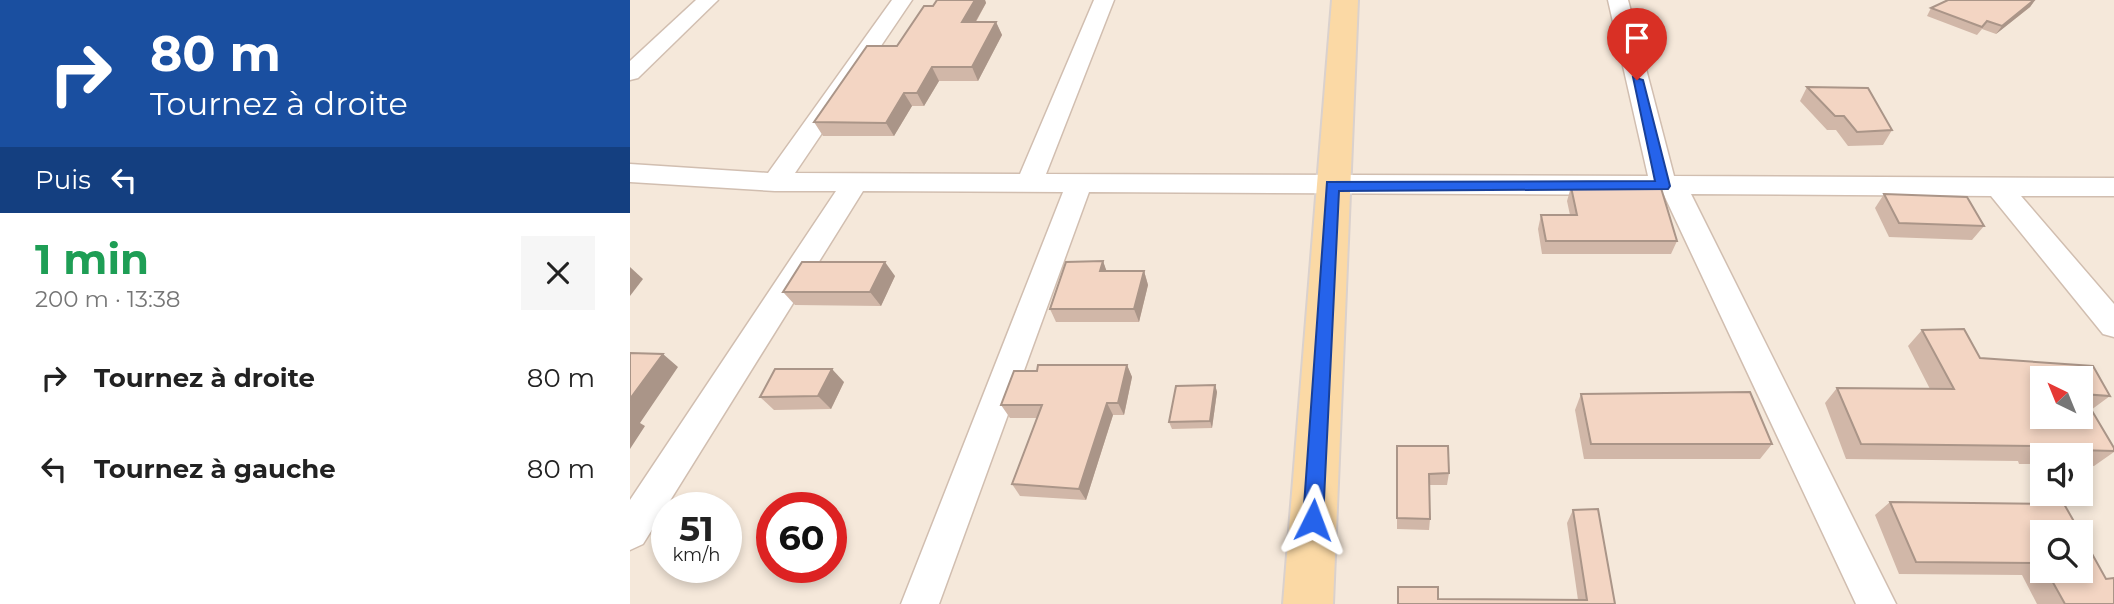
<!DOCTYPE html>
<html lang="fr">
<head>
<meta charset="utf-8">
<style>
  body { margin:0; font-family:Montserrat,sans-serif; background:#f6f6f6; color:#222; height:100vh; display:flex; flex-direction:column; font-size:26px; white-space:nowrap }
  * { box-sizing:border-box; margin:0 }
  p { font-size:23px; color:#767676 }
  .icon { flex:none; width:38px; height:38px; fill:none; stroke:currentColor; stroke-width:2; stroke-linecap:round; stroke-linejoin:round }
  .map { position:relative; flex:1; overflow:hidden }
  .panel { display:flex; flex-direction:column; background:#fff; width:630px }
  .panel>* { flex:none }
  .hud { background:#1a4fa0; color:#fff; overflow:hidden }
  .needle { width:46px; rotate:317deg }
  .controls { position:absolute; left:1400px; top:366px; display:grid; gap:14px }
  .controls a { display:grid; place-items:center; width:63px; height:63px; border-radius:0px; background:#fff; box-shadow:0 4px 10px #0003; font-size:35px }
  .speed { position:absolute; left:21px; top:492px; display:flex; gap:14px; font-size:35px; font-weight:700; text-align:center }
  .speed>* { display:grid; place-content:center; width:91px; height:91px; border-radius:50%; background:#fff; box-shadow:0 4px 10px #0003; line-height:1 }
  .speed small { font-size:18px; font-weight:400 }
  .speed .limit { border:10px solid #d22; background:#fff; color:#111 }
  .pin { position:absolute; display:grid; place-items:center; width:60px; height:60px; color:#fff; margin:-72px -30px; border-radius:50% 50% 50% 0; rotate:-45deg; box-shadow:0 0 7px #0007 }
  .pin .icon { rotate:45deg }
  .me { position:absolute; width:77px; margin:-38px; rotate:3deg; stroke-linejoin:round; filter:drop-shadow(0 0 5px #0008) }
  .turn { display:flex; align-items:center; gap:24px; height:147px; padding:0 35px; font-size:32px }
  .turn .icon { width:91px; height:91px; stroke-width:2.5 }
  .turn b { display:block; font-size:49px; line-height:60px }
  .then { display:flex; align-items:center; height:66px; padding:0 35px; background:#0003; gap:14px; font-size:26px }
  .round { display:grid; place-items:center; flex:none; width:74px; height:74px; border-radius:0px; background:#f6f6f6 }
  .head { display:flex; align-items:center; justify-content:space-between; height:119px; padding:0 35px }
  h1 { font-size:42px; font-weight:700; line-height:52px; color:#1e9e55 }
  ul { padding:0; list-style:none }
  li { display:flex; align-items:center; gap:21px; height:91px; padding:0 35px }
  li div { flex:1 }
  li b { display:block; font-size:26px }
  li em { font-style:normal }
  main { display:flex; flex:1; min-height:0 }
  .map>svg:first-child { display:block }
</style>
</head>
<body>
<main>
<section class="panel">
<div class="hud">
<div class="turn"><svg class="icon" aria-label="right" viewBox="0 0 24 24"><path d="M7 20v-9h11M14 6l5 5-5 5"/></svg><div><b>80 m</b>Tournez à droite</div></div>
<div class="then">Puis<svg class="icon" aria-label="left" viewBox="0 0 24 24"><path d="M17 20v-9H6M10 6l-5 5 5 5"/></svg></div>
</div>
<div class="head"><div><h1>1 min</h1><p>200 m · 13:38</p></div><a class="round"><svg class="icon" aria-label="close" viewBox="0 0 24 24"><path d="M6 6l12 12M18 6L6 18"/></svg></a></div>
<ul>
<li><svg class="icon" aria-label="right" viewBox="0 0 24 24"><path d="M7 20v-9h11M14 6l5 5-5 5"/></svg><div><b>Tournez à droite</b></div><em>80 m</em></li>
<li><svg class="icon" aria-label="left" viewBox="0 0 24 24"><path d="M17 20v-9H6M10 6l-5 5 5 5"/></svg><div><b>Tournez à gauche</b></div><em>80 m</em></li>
</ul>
</section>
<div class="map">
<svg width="1484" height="604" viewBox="0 0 1484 604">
  <rect width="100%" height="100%" fill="#fdf6ec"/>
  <path fill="#f5e8da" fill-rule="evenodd" d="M0 0H1484V604H0ZM1412 378H1451V416H1412ZM1412 455H1451V494H1412ZM37 508H96V567H37ZM142 508H201V567H142ZM1412 532H1451V570H1412Z"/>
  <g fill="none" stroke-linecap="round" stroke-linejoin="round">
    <g stroke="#d1beb0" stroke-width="3">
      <g id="street">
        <polygon points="66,0 88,0 8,78 0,80 0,61"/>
        <polygon points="262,0 282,0 165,173 390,174 464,0 484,0 416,174 1018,176 978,0 998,0 1044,176 1484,178 1484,196 1391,196 1484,304 1484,337 1473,334 1361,196 1061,194 1266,604 1226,604 1034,195 459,192 309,604 271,604 433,192 233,191 13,544 0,550 0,500 206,191 145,191 0,182 0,164 138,173"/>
      </g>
    </g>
    <g stroke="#dad1cd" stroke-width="4">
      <polygon id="primary" points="702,0 728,0 703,604 653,604"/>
    </g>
    <use href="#street" fill="#fff" fill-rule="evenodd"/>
    <use href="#primary" fill="#fbd9a5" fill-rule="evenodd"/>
  </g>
  <g fill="#d1b7a8">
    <polygon points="307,0 355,0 356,3 346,22 366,22 372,35 348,81 309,81 294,106 282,106 264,136 193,136 184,122 267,46 303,6"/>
    <polygon points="1405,0 1400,7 1366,34 1352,29 1347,35 1297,16 1301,8"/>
    <polygon points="1177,87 1262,130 1253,145 1218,146 1206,130 1197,130 1170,101"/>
    <polygon points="941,187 1047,241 1041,254 912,254 908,229 911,215 940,215 937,201"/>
    <polygon points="1254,194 1354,226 1342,240 1259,237 1245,208"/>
    <polygon points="473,261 476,271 514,271 518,285 509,322 426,322 420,309"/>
    <polygon points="265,276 251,306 165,305 153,292"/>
    <polygon points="1292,330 1350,358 1480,396 1461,410 1484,448 1484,452 1464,466 1451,465 1451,455 1412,455 1412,464 1389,464 1388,461 1216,459 1195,403 1207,388 1300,389 1278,346"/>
    <polygon points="497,365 502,377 494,415 483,415 456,500 390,496 382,484 407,418 380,418 371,405 407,371"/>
    <polygon points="214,382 201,409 144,410 130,397"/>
    <polygon points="585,385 587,392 582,428 542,429 539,422"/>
    <polygon points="951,394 1142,444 1130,459 954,459 945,410"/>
    <polygon points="767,446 819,473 817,485 799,485 800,519 799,530 767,529"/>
    <polygon points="1260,502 1412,532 1412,570 1451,570 1476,579 1484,604 1407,604 1392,575 1269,574 1245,515"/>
    <polygon points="943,510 985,604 767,604 768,587 808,599 948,600 937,523"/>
  </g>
  <g fill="#aa9588">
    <polygon points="345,0 355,0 356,3 338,35 332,22"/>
    <polygon points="1405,0 1400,7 1366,34 1372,26"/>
    <polygon points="366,22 372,35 348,81 342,67"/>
    <polygon points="302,67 309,81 294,106 287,93"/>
    <polygon points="274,93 282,106 264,136 256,123"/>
    <polygon points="473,261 478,275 470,271"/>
    <polygon points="255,262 265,276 251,306 240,292"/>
    <polygon points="0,267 13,279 0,296"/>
    <polygon points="514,271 518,285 509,322 504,309"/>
    <polygon points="33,354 48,367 10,423 15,426 0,449 0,399"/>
    <polygon points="497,365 502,377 494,415 488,403"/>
    <polygon points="202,369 214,382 201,409 188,396"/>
    <polygon points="585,385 587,392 582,428 580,421"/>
    <polygon points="477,403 483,415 456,500 449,489"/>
  </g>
  <g fill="#f3d5c3" stroke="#aa9588" stroke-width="2" fill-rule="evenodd">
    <polygon points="307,0 345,0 332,22 366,22 342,67 302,67 287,93 274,93 256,123 184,122 237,46 267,46 294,6 303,6"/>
    <polygon points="1318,0 1404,0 1372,26 1357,21 1352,27 1301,8"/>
    <polygon points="1177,87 1238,88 1262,130 1227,132 1214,116 1205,116"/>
    <polygon points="941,187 1031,188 1047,241 916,241 911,215 947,215"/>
    <polygon points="1254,194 1337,197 1354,226 1269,223"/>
    <polygon points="473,261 470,271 514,271 504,309 420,309 436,262"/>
    <polygon points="172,262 255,262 240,292 153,292"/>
    <path d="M1334 329 1350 358 1463 366 1480 396 1452 394 1484 448V451L1409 449 1407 446 1231 444 1207 388 1324 389 1292 330ZM1412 378H1451V416H1412Z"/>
    <polygon points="0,353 33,354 0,399"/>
    <polygon points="408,365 497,365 488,403 477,403 449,489 382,484 412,405 371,405 384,371 407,371"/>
    <polygon points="145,369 202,369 188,396 130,397"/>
    <polygon points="585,385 580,421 539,422 546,386"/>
    <polygon points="1120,392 1142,444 961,444 951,394"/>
    <polygon points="767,446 818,446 819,473 799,474 800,519 767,518"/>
    <polygon points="1260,502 1434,504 1450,532 1412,532 1412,563 1286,562"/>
    <polygon points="968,509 985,604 768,604 768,587 808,587 808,599 957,600 943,510"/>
    <polygon points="1451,534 1476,579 1484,578 1484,604 1435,604 1416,570 1451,570"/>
  </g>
  <polygon fill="#2563eb" stroke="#184099" stroke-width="2" points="1003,77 1013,80 1040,186 1038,189 709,191 693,520 690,527 683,530 676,527 673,520 697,182 1025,181"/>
</svg>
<div class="controls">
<a><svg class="needle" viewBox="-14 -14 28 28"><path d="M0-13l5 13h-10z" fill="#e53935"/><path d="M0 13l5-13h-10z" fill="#767676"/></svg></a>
<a><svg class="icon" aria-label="sound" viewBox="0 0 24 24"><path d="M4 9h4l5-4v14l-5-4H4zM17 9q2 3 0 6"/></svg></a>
<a><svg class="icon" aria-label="search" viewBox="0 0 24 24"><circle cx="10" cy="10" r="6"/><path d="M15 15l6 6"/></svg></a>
</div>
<div class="speed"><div>51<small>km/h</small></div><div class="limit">60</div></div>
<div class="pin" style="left:1007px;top:80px;background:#d93025"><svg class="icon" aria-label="arrive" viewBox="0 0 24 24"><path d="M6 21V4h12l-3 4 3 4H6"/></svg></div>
<svg class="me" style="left:683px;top:520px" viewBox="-20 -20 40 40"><path d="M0-17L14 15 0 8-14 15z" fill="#2563eb" stroke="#fff" stroke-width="4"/></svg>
</div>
</main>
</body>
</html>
